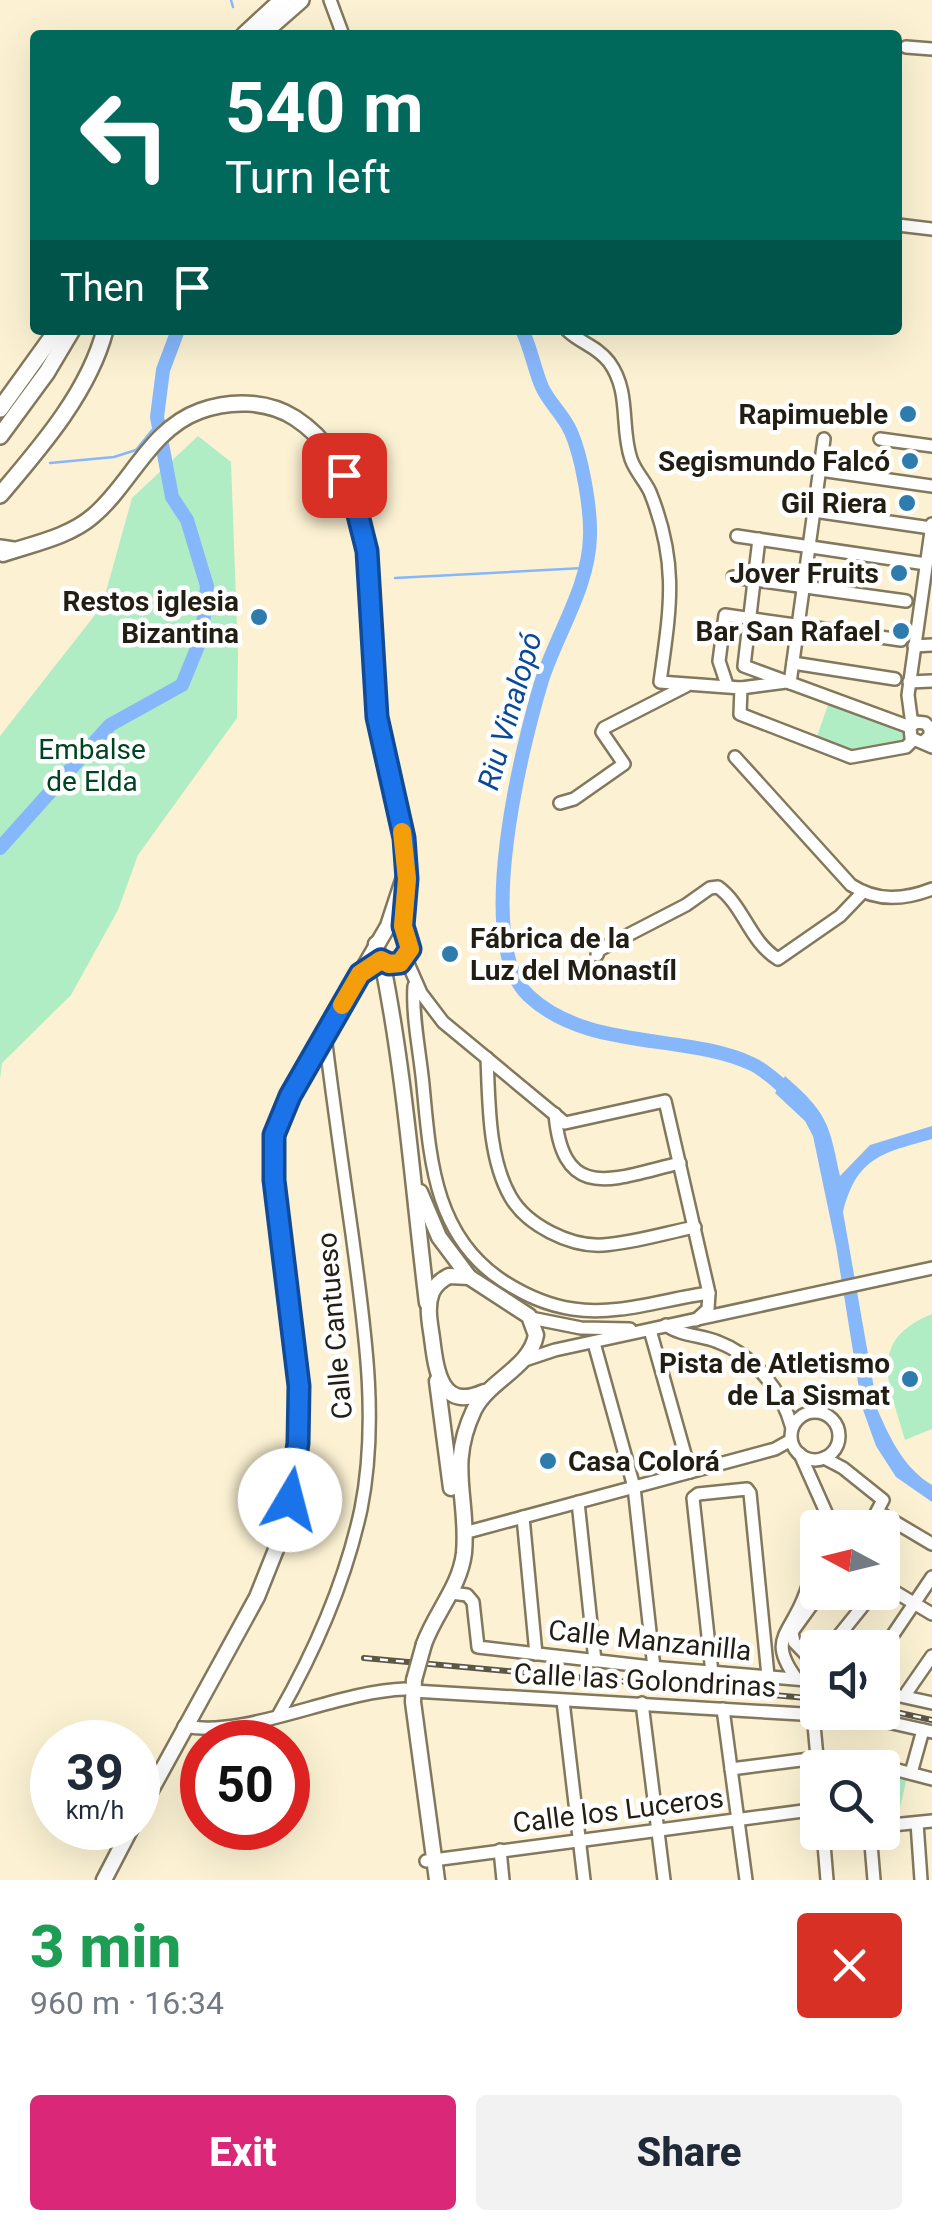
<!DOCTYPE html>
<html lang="en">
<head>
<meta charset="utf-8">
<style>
  body { margin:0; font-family:Roboto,sans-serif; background:#f2f2f3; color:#1f2937; height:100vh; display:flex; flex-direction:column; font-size:38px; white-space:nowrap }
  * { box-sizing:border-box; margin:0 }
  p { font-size:32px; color:#747a83 }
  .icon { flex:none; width:55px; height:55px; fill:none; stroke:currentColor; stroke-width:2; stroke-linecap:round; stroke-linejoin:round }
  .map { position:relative; height:1880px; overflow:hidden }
  .drawer { display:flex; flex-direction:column; background:#fff; flex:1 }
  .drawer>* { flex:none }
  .guide { position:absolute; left:30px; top:30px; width:872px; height:305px; border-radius:10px; box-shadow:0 10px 40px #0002; background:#00695c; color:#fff; overflow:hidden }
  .needle { width:65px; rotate:277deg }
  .tools { position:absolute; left:800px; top:1510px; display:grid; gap:20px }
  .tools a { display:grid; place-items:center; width:100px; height:100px; border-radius:10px; background:#fff; box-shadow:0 10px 40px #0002; font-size:50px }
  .speed { position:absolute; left:30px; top:1720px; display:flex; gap:20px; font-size:50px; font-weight:700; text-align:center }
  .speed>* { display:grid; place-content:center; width:130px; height:130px; border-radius:50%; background:#fff; box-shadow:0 10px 40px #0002; line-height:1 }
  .speed small { font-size:25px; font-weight:400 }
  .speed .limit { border:15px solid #d22; background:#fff; color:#111 }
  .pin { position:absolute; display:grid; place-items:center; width:85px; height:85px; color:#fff; margin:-42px; border-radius:20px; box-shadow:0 5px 15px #0006 }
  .me { position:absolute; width:110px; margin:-55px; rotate:8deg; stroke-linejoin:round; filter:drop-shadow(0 0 8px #0008) }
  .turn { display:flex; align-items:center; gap:35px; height:210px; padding:0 30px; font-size:45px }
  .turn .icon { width:130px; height:130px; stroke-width:2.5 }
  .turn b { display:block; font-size:70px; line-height:85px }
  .then { display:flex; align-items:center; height:95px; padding:0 30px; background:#0003; gap:20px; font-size:38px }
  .round { display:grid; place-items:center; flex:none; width:105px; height:105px; border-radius:10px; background:#f2f2f3 }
  .overview { display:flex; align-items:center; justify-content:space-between; height:170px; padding:0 30px }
  h1 { font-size:60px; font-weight:800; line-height:75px; color:#1e9e55 }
  .primary-button { display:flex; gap:20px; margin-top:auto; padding:20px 30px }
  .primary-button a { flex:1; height:115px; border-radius:10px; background:#db2777; color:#fff; font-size:40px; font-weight:800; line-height:115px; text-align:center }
  .primary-button a+a { background:#f2f2f3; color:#1f2937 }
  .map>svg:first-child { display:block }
</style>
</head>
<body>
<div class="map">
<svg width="932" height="1880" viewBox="0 0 932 1880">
  <rect width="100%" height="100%" fill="#fcf2d3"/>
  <g fill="#b0edc5">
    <polygon points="198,436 231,462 238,655 237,718 138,855 118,910 71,995 2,1063 0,1079 0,736 102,606 132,498"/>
    <polygon points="829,702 905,729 908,741 903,744 853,751 816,739"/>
    <path d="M932 1314V1429L905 1440C890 1385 865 1341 932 1314Z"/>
    <polygon points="882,1770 907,1777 897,1821 883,1822"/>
  </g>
  <path fill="#87b7fb" d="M785 1076C827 1113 829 1122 840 1176L870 1145 932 1126V1139C882 1153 857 1157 843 1212L878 1411C891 1440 904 1468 932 1485V1502L896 1477 876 1446 862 1407 836 1246 813 1136 805 1121 775 1093Z"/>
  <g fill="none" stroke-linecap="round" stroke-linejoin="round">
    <g stroke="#87b7fb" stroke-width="2.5">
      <polyline points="231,0 233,7"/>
      <polyline points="50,463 114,457 136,450 158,423"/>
      <polyline points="395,578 583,568"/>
    </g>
    <g stroke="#87b7fb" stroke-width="14">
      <path d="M522 330C531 348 534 369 542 387 549 403 564 415 571 432 582 457 591 509 590 536 589 587 557 633 542 680 522 746 472 944 529 996 587 1051 686 1033 752 1064 767 1071 781 1086 794 1096"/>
      <polyline points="0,848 110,725 182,685 202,636 207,586 187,520 172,497 157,417 163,370 178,330"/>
    </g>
    <g stroke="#82785d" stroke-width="16">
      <g id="minor">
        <polyline points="330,0 343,35"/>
        <polyline points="906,47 932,49"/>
        <polyline points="898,225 932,229"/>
        <path d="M567 330C580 343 597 346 609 362 631 392 620 427 631 459 635 471 645 481 650 492 679 564 670 609 660 682L741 688 786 682"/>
        <polyline points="880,439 932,446"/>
        <polyline points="820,470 932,486"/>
        <polyline points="814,511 931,528"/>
        <polyline points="737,536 926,564"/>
        <polyline points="759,539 744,666 910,727"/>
        <polyline points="733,577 906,601"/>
        <polyline points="914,646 932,645"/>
        <polyline points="793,663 895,679"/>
        <polyline points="909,682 932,681"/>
        <polyline points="790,683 824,439"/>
        <polyline points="727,685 719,661 725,615 901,640"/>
        <polyline points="741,688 740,714 851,757 906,747 913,740"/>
        <polyline points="912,725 908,695 932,524"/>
        <polyline points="923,742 930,736 930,728 925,723 916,722 910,727 911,738 932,747"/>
        <path d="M735 757 851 885C877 902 904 900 932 889"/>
        <polyline points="560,803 574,799 624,764 602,732 604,728 686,686"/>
        <path d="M597 955 599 950 686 905 710 888 718 887C744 906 749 941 778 959L840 916 862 893"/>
        <polyline points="406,959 421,993 443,1022 565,1123 665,1101 709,1293 708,1309 696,1320"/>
        <path d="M414 986C412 1017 420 1053 423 1085 430 1159 434 1236 503 1281 525 1295 546 1305 573 1309 618 1316 664 1299 709 1293"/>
        <path d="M487 1058C489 1101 488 1157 510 1196 526 1225 570 1247 603 1245 633 1243 665 1233 695 1227"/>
        <path d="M555 1114C563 1205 615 1178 680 1163"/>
        <polyline points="531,1318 581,1328 630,1329"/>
        <path d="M666 1325C681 1336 701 1335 718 1342 755 1356 782 1391 792 1428"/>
        <polyline points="650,1330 690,1472"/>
        <polyline points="594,1343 634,1487 654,1668"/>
        <polyline points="522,1361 555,1350 932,1268"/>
        <circle cx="815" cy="1436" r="24"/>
        <polyline points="800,1454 833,1528"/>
        <polyline points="824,1458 843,1468 883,1500 868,1528"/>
        <polyline points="578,1502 595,1661"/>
        <polyline points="878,1512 932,1544"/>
        <polyline points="523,1517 536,1654"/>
        <polyline points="464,1533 775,1449 791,1440"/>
        <polyline points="882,1584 932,1614"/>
        <polyline points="451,1593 467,1595 473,1602 478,1647 651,1667 818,1681"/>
        <polyline points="829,1648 874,1592"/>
        <polyline points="882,1651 932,1577"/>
        <polyline points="818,1667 794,1642 792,1632 821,1592"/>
        <polyline points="712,1673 693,1498 698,1494 747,1489 750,1493 768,1676"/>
        <path d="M796 1678C770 1642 786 1637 801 1604 808 1589 812 1573 818 1557"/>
        <polyline points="413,1691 870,1718 932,1732"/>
        <polyline points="882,1692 932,1703"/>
        <polyline points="907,1692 932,1656"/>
        <polyline points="563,1701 584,1880"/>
        <polyline points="642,1703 664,1880"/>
        <polyline points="723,1709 746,1880"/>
        <path d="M279 1714C316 1649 345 1583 361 1509 379 1419 364 1324 352 1234 343 1171 334 1108 326 1044L322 1038"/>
        <polyline points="813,1714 818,1768"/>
        <path d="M184 1726C246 1739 336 1691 405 1689"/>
        <polyline points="731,1769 817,1758 863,1761 932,1779"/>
        <polyline points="911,1773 923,1730"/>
        <polyline points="917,1823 921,1880"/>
        <polyline points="882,1826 932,1821"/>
        <polyline points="823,1832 827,1880"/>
        <polyline points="870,1832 874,1880"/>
        <polyline points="500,1850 503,1880"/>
        <polyline points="426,1861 818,1809"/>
      </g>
    </g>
    <g stroke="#82785d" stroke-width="19">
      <g id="major">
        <path d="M3 554C32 544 69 537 93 516 131 484 150 429 200 411 230 400 267 400 295 418 390 480 366 625 377 721 383 774 405 823 407 877"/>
        <path d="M376 944C377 968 402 971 410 949L403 930 405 898"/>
        <path d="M382 961C405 1074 413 1189 427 1303"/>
        <polyline points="420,1192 439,1237 469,1277"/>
        <polyline points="437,1381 451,1488"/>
        <path d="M424 1644C435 1613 460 1587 464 1553 469 1498 447 1467 474 1410 489 1380 530 1368 536 1335L529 1316 469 1277 449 1276C441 1280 436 1284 432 1292 426 1307 430 1323 432 1338 436 1369 440 1412 484 1392"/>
        <polyline points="414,1680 413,1702 437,1880"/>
        <polyline points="138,1814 257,1597 277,1547 295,1468 299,1386 273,1180 274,1135 290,1095 388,926 407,868"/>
        <polyline points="104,1880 131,1828"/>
      </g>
    </g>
    <g stroke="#82785d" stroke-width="20">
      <g id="highway">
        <polyline points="244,35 282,0"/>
        <polyline points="261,35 301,0"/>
        <polyline points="0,409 57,330"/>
        <polyline points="0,436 47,372 72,330"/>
        <path d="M0 495C40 448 89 392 105 330"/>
        <polyline points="0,548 13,550"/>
      </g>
    </g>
    <use href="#minor" stroke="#fff" stroke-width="11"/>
    <use href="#major" stroke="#fff" stroke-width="14"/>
    <use href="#highway" stroke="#fff" stroke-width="15"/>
    <g stroke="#5c5646" stroke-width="6">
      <g id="rail">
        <polyline points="364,1658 818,1699"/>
        <polyline points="882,1709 932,1720"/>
      </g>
    </g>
    <use href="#rail" stroke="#fff" stroke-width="2.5" stroke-dasharray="8" stroke-linecap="butt"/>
    <g stroke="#82785d" stroke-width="19" stroke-linecap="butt">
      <polyline id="major-bridge" points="414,1680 424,1644"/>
    </g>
    <use href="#major-bridge" stroke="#fff" stroke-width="14"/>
  </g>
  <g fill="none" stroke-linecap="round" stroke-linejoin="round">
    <g stroke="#114b97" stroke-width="25">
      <polyline id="route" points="290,1500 298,1443 299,1386 274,1180 274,1135 290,1096 360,974 381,960 389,964 400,963 410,949 403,926 407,879 404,838 377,717 367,551 356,507 344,475"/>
    </g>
    <use href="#route" stroke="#1a73e8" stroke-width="18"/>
    <polyline stroke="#f59e0b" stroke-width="18" points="342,1005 360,974 381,960 389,964 400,963 410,949 403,926 407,879 402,832"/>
  </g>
  <g fill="#2e7cae" stroke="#fff" stroke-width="4">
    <circle cx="908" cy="414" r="10"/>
    <circle cx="910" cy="461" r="10"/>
    <circle cx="907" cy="503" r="10"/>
    <circle cx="899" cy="573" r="10"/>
    <circle cx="259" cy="617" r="10"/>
    <circle cx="901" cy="631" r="10"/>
    <circle cx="450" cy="954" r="10"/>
    <circle cx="910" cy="1379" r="10"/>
    <circle cx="548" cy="1461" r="10"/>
  </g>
  <g text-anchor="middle" stroke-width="9" stroke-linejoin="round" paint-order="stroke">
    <g font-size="28" font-weight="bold" fill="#221e13" stroke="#fff" text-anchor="end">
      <text x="888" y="424">Rapimueble</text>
      <text x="890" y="471">Segismundo Falcó</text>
      <text x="887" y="513">Gil Riera</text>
      <text x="879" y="583">Jover Fruits</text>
      <text x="239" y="611">Restos iglesia<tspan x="239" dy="32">Bizantina</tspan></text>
      <text x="881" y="641">Bar San Rafael</text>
      <text x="470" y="948" text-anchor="start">Fábrica de la<tspan x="470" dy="32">Luz del Monastíl</tspan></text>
      <text x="890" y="1373">Pista de Atletismo<tspan x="890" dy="32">de La Sismat</tspan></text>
      <text x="568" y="1471" text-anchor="start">Casa Colorá</text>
    </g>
    <g font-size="28" fill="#004423" stroke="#fff">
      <text x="92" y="759">Embalse<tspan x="92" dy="32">de Elda</tspan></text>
    </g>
    <g font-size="28" fill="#221e13" stroke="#fff">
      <text transform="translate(334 1326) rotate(-95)" y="10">Calle Cantueso</text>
      <text transform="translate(650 1640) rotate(6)" y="10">Calle Manzanilla</text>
      <text transform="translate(645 1680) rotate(3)" y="10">Calle las Golondrinas</text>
      <text transform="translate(618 1810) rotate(-7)" y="10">Calle los Luceros</text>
    </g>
    <g font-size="30" font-style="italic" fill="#094996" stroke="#fff">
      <text transform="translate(510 711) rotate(-74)" y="10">Riu Vinalopó</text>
    </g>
  </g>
</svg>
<div class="tools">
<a><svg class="needle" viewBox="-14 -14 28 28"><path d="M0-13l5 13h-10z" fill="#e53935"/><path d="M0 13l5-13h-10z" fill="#747a83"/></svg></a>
<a><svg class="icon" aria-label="sound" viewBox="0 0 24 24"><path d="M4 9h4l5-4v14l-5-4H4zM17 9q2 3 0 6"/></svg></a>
<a><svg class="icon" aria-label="search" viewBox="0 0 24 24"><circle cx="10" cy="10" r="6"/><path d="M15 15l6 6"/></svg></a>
</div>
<div class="speed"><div>39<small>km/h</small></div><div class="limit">50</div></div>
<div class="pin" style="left:344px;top:475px;background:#d93025"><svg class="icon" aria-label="arrive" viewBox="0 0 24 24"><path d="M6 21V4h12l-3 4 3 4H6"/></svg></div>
<svg class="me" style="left:290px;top:1500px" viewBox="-20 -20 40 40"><circle r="19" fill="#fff"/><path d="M0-13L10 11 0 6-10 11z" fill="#1a73e8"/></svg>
<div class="guide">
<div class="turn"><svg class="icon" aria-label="left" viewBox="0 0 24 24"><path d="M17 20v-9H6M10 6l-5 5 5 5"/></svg><div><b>540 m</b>Turn left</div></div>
<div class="then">Then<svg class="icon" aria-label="arrive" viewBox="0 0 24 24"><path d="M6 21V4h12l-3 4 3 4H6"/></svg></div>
</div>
</div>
<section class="drawer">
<div class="overview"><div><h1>3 min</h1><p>960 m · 16:34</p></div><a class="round" style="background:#d93025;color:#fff"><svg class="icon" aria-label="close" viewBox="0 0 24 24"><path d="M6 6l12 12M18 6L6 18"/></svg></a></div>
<div class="primary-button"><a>Exit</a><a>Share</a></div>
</section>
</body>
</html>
